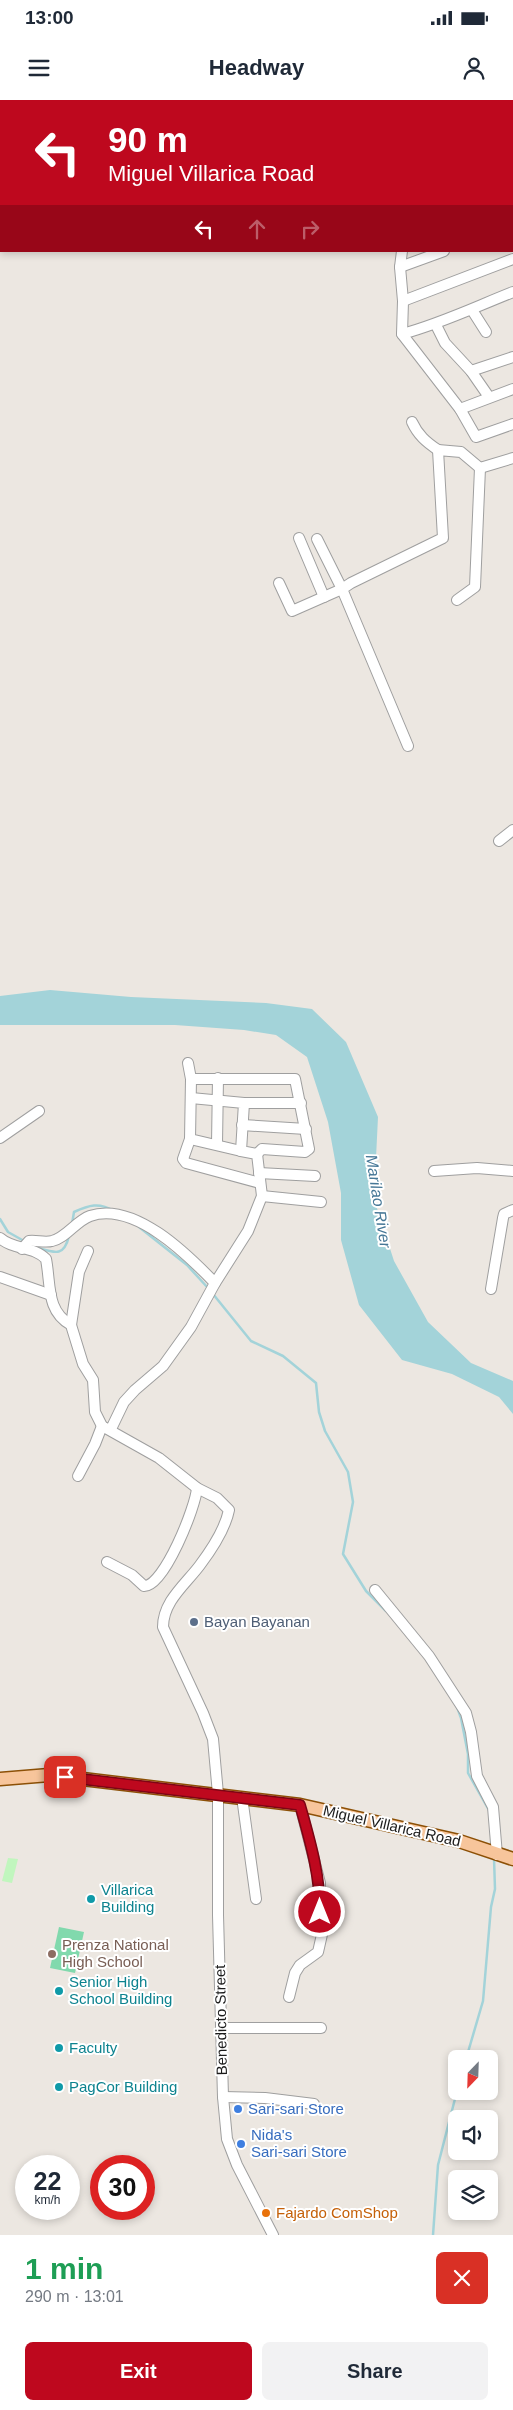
<!DOCTYPE html>
<html lang="en">
<head>
<meta charset="utf-8">
<style>
  body { margin:0; font-family:Helvetica,sans-serif; background:#f2f2f3; color:#1f2937; height:100vh; display:flex; flex-direction:column; font-size:19px; white-space:nowrap }
  * { box-sizing:border-box; margin:0 }
  p { font-size:16px; color:#747a83 }
  .icon { flex:none; width:28px; height:28px; fill:none; stroke:currentColor; stroke-width:2; stroke-linecap:round; stroke-linejoin:round }
  .map { position:relative; height:2135px; overflow:hidden }
  .details { display:flex; flex-direction:column; background:#fff; flex:1 }
  .details>* { flex:none }
  .guide { position:absolute; left:0px; top:0px; width:514px; height:152px; box-shadow:0 2px 8px #0003; background:#be081e; color:#fff; overflow:hidden }
  .needle { width:32px; rotate:203deg }
  .fabs { position:absolute; left:448px; top:1950px; display:grid; gap:10px }
  .fabs a { display:grid; place-items:center; width:50px; height:50px; border-radius:8px; background:#fff; box-shadow:0 2px 8px #0003; font-size:25px }
  .speed { position:absolute; left:15px; top:2055px; display:flex; gap:10px; font-size:25px; font-weight:700; text-align:center }
  .speed>* { display:grid; place-content:center; width:65px; height:65px; border-radius:50%; background:#fff; box-shadow:0 2px 8px #0003; line-height:1 }
  .speed small { font-size:12px; font-weight:400 }
  .speed .limit { border:8px solid #d22; background:#fff; color:#111 }
  .pin { position:absolute; display:grid; place-items:center; width:42px; height:42px; color:#fff; margin:-21px; border-radius:10px; box-shadow:0 2px 8px #0006 }
  .me { position:absolute; width:55px; margin:-28px; rotate:0deg; stroke-linejoin:round; filter:drop-shadow(0 0 4px #0008) }
  .turn { display:flex; align-items:center; gap:18px; height:105px; padding:0 25px; font-size:22px }
  .turn .icon { width:65px; height:65px; stroke-width:2.5 }
  .turn b { display:block; font-size:35px; line-height:42px }
  .lanes { display:flex; align-items:center; height:48px; padding:0 25px; background:#0003; justify-content:center; gap:25px; direction:ltr }
  .lanes .off { opacity:.35 }
  .round { display:grid; place-items:center; flex:none; width:52px; height:52px; border-radius:8px; background:#f2f2f3 }
  .headline { display:flex; align-items:center; justify-content:space-between; height:85px; padding:0 25px }
  h1 { font-size:30px; font-weight:800; line-height:38px; color:#1e9e55 }
  .button { display:flex; gap:10px; margin-top:auto; padding:10px 25px }
  .button a { flex:1; height:58px; border-radius:8px; background:#be081e; color:#fff; font-size:20px; font-weight:800; line-height:58px; text-align:center }
  .button a+a { background:#f2f2f3; color:#1f2937 }
  .status { display:flex; justify-content:space-between; align-items:center; height:35px; padding:0 25px; background:#fff; direction:ltr }
  .status svg { height:14px; fill:currentColor }
  header { display:flex; justify-content:space-between; align-items:center; height:65px; padding:0 25px; background:#fff; font-size:22px; font-weight:800 }
  .map>svg:first-child { display:block }
</style>
</head>
<body>
<div class="status"><b>13:00</b><svg viewBox="0 0 49 12"><path d="M0 12V9h3v3zM5 12V6h3v6zM10 12V3h3v9zM15 12V0h3v12zM26 1h20v11H26zM47 4h2v5h-2z"/></svg></div>
<header><svg class="icon" aria-label="menu" viewBox="0 0 24 24"><path d="M4 6h16M4 12h16M4 18h16"/></svg>Headway<svg class="icon" aria-label="person" viewBox="0 0 24 24"><circle cx="12" cy="8" r="4"/><path d="M4 21q1-7 8-7t8 7"/></svg></header>
<div class="map">
<svg width="513" height="2135" viewBox="0 0 513 2135">
  <rect width="100%" height="100%" fill="#ece7e1"/>
  <polygon fill="#c1f6be" points="8,1758 18,1759 12,1783 2,1781"/>
  <polygon fill="#81d9ad" points="59,1827 84,1832 75,1873 50,1868"/>
  <polygon fill="#a3d3d9" points="50,890 131,897 266,903 312,909 346,942 378,1017 374,1099 394,1161 428,1222 471,1263 513,1281 513,1314 499,1297 452,1274 402,1260 359,1205 341,1140 341,1093 328,1022 307,957 276,935 244,930 175,925 0,925 0,896"/>
  <g fill="none" stroke-linecap="round" stroke-linejoin="round">
    <g stroke="#a3d3d9" stroke-width="2.5">
      <polyline points="0,1119 8,1132 24,1141"/>
      <path d="M72 1124 74 1112C89 1105 99 1102 114 1111"/>
      <polyline points="139,1127 187,1165 208,1188"/>
      <path d="M38 1148C55 1153 64 1157 69 1136"/>
      <polyline points="213,1194 251,1241 283,1256 316,1283 319,1312 325,1331 348,1372 353,1402 343,1454 366,1491 386,1511"/>
      <polyline points="457,1607 461,1618 468,1654 468,1673 490,1712"/>
      <polyline points="466,1959 483,1901 491,1807 495,1789 494,1758"/>
      <polyline points="433,2135 438,2065 457,1991"/>
    </g>
    <g stroke="#9f9f9f" stroke-width="12">
      <g id="minor">
        <polyline points="512,22 513,22"/>
        <polyline points="512,56 513,56"/>
        <polyline points="512,88 513,88"/>
        <polyline points="512,126 513,126"/>
        <polyline points="402,151 400,167 403,201 402,234 460,309 476,337 513,324"/>
        <polyline points="400,167 444,151"/>
        <polyline points="403,201 513,159"/>
        <polyline points="472,210 486,232"/>
        <polyline points="436,225 445,243 471,271 489,297"/>
        <path d="M402 234C440 224 475 207 513 192"/>
        <polyline points="471,271 513,257"/>
        <polyline points="460,309 513,289"/>
        <path d="M412 322C418 335 426 342 438 350"/>
        <polyline points="480,368 513,358"/>
        <polyline points="299,438 324,497"/>
        <polyline points="279,483 292,511 342,489 317,439"/>
        <polyline points="457,500 475,487 480,368"/>
        <polyline points="408,646 342,489 351,483 443,438 438,350 461,352 480,368"/>
        <polyline points="499,741 513,730"/>
        <polyline points="188,963 191,979 190,1039 241,1051"/>
        <polyline points="191,979 295,979 309,1049 305,1052 262,1049 257,1054"/>
        <polyline points="244,1003 301,1003"/>
        <polyline points="242,1025 306,1029"/>
        <polyline points="0,1038 39,1011"/>
        <polyline points="190,1039 183,1059 186,1063 260,1083"/>
        <polyline points="217,1044 218,978"/>
        <polyline points="434,1071 477,1068 513,1071"/>
        <polyline points="259,1073 315,1076"/>
        <polyline points="262,1096 321,1102"/>
        <path d="M0 1138C13 1150 34 1146 46 1159 51 1185 46 1211 71 1225L83 1264 93 1280 95 1312 102 1326 159 1358 197 1388 217 1398 229 1410C225 1430 212 1449 200 1465 186 1484 163 1501 163 1527L203 1613 213 1639 218 1694V1815L223 1997 227 2039 237 2065 273 2135"/>
        <path d="M22 1149 29 1141C36 1140 45 1143 52 1141 66 1138 76 1121 90 1116 134 1101 187 1154 215 1183"/>
        <polyline points="0,1177 51,1195"/>
        <polyline points="491,1189 503,1118 504,1114 513,1110"/>
        <polyline points="71,1225 79,1172 88,1151"/>
        <polyline points="111,1329 124,1302 135,1290 163,1266 191,1227 215,1183 248,1131 262,1096 257,1054 241,1051 244,1003 191,998"/>
        <polyline points="78,1376 95,1344 102,1326"/>
        <path d="M107 1462 132 1475 144 1486C164 1487 196 1406 197 1388"/>
        <polyline points="375,1490 429,1556 466,1613 471,1632 477,1676 493,1707 497,1755"/>
        <polyline points="242,1697 256,1799"/>
        <polyline points="289,1897 295,1873 300,1865 318,1852 323,1830 320,1812 320,1783 300,1705"/>
        <polyline points="221,1928 321,1928"/>
        <polyline points="223,1997 265,1998 314,2004"/>
      </g>
    </g>
    <g stroke="#8c5006" stroke-width="15">
      <polyline id="major" points="0,1679 49,1675 300,1705 459,1741 513,1759"/>
    </g>
    <use href="#minor" stroke="#fff" stroke-width="10"/>
    <use href="#major" stroke="#f7c59b" stroke-width="12"/>
  </g>
  <g fill="none" stroke-linecap="round" stroke-linejoin="round">
    <g stroke="#7c0514" stroke-width="12">
      <path id="route" d="M65 1677 300 1705C310 1741 320 1774 320 1812"/>
    </g>
    <use href="#route" stroke="#be081e" stroke-width="9"/>
  </g>
  <circle fill="#5c6f8a" stroke="#fff" stroke-width="2" cx="194" cy="1522" r="5"/>
  <g fill="#0f9aa8" stroke="#fff" stroke-width="2">
    <circle cx="91" cy="1799" r="5"/>
    <circle cx="59" cy="1891" r="5"/>
    <circle cx="59" cy="1948" r="5"/>
    <circle cx="59" cy="1987" r="5"/>
  </g>
  <circle fill="#8d6e63" stroke="#fff" stroke-width="2" cx="52" cy="1854" r="5"/>
  <g fill="#3f7fe0" stroke="#fff" stroke-width="2">
    <circle cx="238" cy="2009" r="5"/>
    <circle cx="241" cy="2044" r="5"/>
  </g>
  <circle fill="#e8710a" stroke="#fff" stroke-width="2" cx="266" cy="2113" r="5"/>
  <g text-anchor="middle" stroke-width="4" stroke-linejoin="round" paint-order="stroke">
    <g font-size="15" fill="#4e5e75" stroke="#fff" text-anchor="start">
      <text x="204" y="1527">Bayan Bayanan</text>
    </g>
    <g font-size="15" fill="#1b1b1b" stroke="#fff">
      <text transform="translate(392 1726) rotate(13)" y="5">Miguel Villarica Road</text>
      <text transform="translate(221 1920) rotate(-91)" y="5">Benedicto Street</text>
    </g>
    <g font-size="15" fill="#0d838f" stroke="#fff" text-anchor="start">
      <text x="101" y="1795">Villarica<tspan x="101" dy="17">Building</tspan></text>
      <text x="69" y="1887">Senior High<tspan x="69" dy="17">School Building</tspan></text>
      <text x="69" y="1953">Faculty</text>
      <text x="69" y="1992">PagCor Building</text>
    </g>
    <g font-size="15" fill="#785e54" stroke="#fff" text-anchor="start">
      <text x="62" y="1850">Prenza National<tspan x="62" dy="17">High School</tspan></text>
    </g>
    <g font-size="15" fill="#366cbe" stroke="#fff" text-anchor="start">
      <text x="248" y="2014">Sari-sari Store</text>
      <text x="251" y="2040">Nida's<tspan x="251" dy="17">Sari-sari Store</tspan></text>
    </g>
    <g font-size="15" fill="#c56008" stroke="#fff" text-anchor="start">
      <text x="276" y="2118">Fajardo ComShop</text>
    </g>
    <g font-size="16" font-style="italic" fill="#477897" stroke="#fff">
      <text transform="translate(379 1101) rotate(81)" y="6">Marilao River</text>
    </g>
  </g>
</svg>
<div class="fabs">
<a><svg class="needle" viewBox="-14 -14 28 28"><path d="M0-13l5 13h-10z" fill="#e53935"/><path d="M0 13l5-13h-10z" fill="#747a83"/></svg></a>
<a><svg class="icon" aria-label="sound" viewBox="0 0 24 24"><path d="M4 9h4l5-4v14l-5-4H4zM17 9q2 3 0 6"/></svg></a>
<a><svg class="icon" aria-label="layers" viewBox="0 0 24 24"><path d="M12 4l9 5-9 5-9-5zM3 14l9 5 9-5"/></svg></a>
</div>
<div class="speed"><div>22<small>km/h</small></div><div class="limit">30</div></div>
<div class="pin" style="left:65px;top:1677px;background:#d93025"><svg class="icon" aria-label="arrive" viewBox="0 0 24 24"><path d="M6 21V4h12l-3 4 3 4H6"/></svg></div>
<svg class="me" style="left:320px;top:1812px" viewBox="-20 -20 40 40"><circle r="17" fill="#be081e" stroke="#fff" stroke-width="3"/><path d="M0-11L8 9 0 5-8 9z" fill="#fff"/></svg>
<div class="guide">
<div class="turn"><svg class="icon" aria-label="left" viewBox="0 0 24 24"><path d="M17 20v-9H6M10 6l-5 5 5 5"/></svg><div><b>90 m</b>Miguel Villarica Road</div></div>
<div class="lanes"><svg class="icon" aria-label="left" viewBox="0 0 24 24"><path d="M17 20v-9H6M10 6l-5 5 5 5"/></svg><svg class="icon off" aria-label="ahead" viewBox="0 0 24 24"><path d="M12 20V5M6 11l6-6 6 6"/></svg><svg class="icon off" aria-label="right" viewBox="0 0 24 24"><path d="M7 20v-9h11M14 6l5 5-5 5"/></svg></div>
</div>
</div>
<section class="details">
<div class="headline"><div><h1>1 min</h1><p>290 m · 13:01</p></div><a class="round" style="background:#d93025;color:#fff"><svg class="icon" aria-label="close" viewBox="0 0 24 24"><path d="M6 6l12 12M18 6L6 18"/></svg></a></div>
<div class="button"><a>Exit</a><a>Share</a></div>
</section>
</body>
</html>
